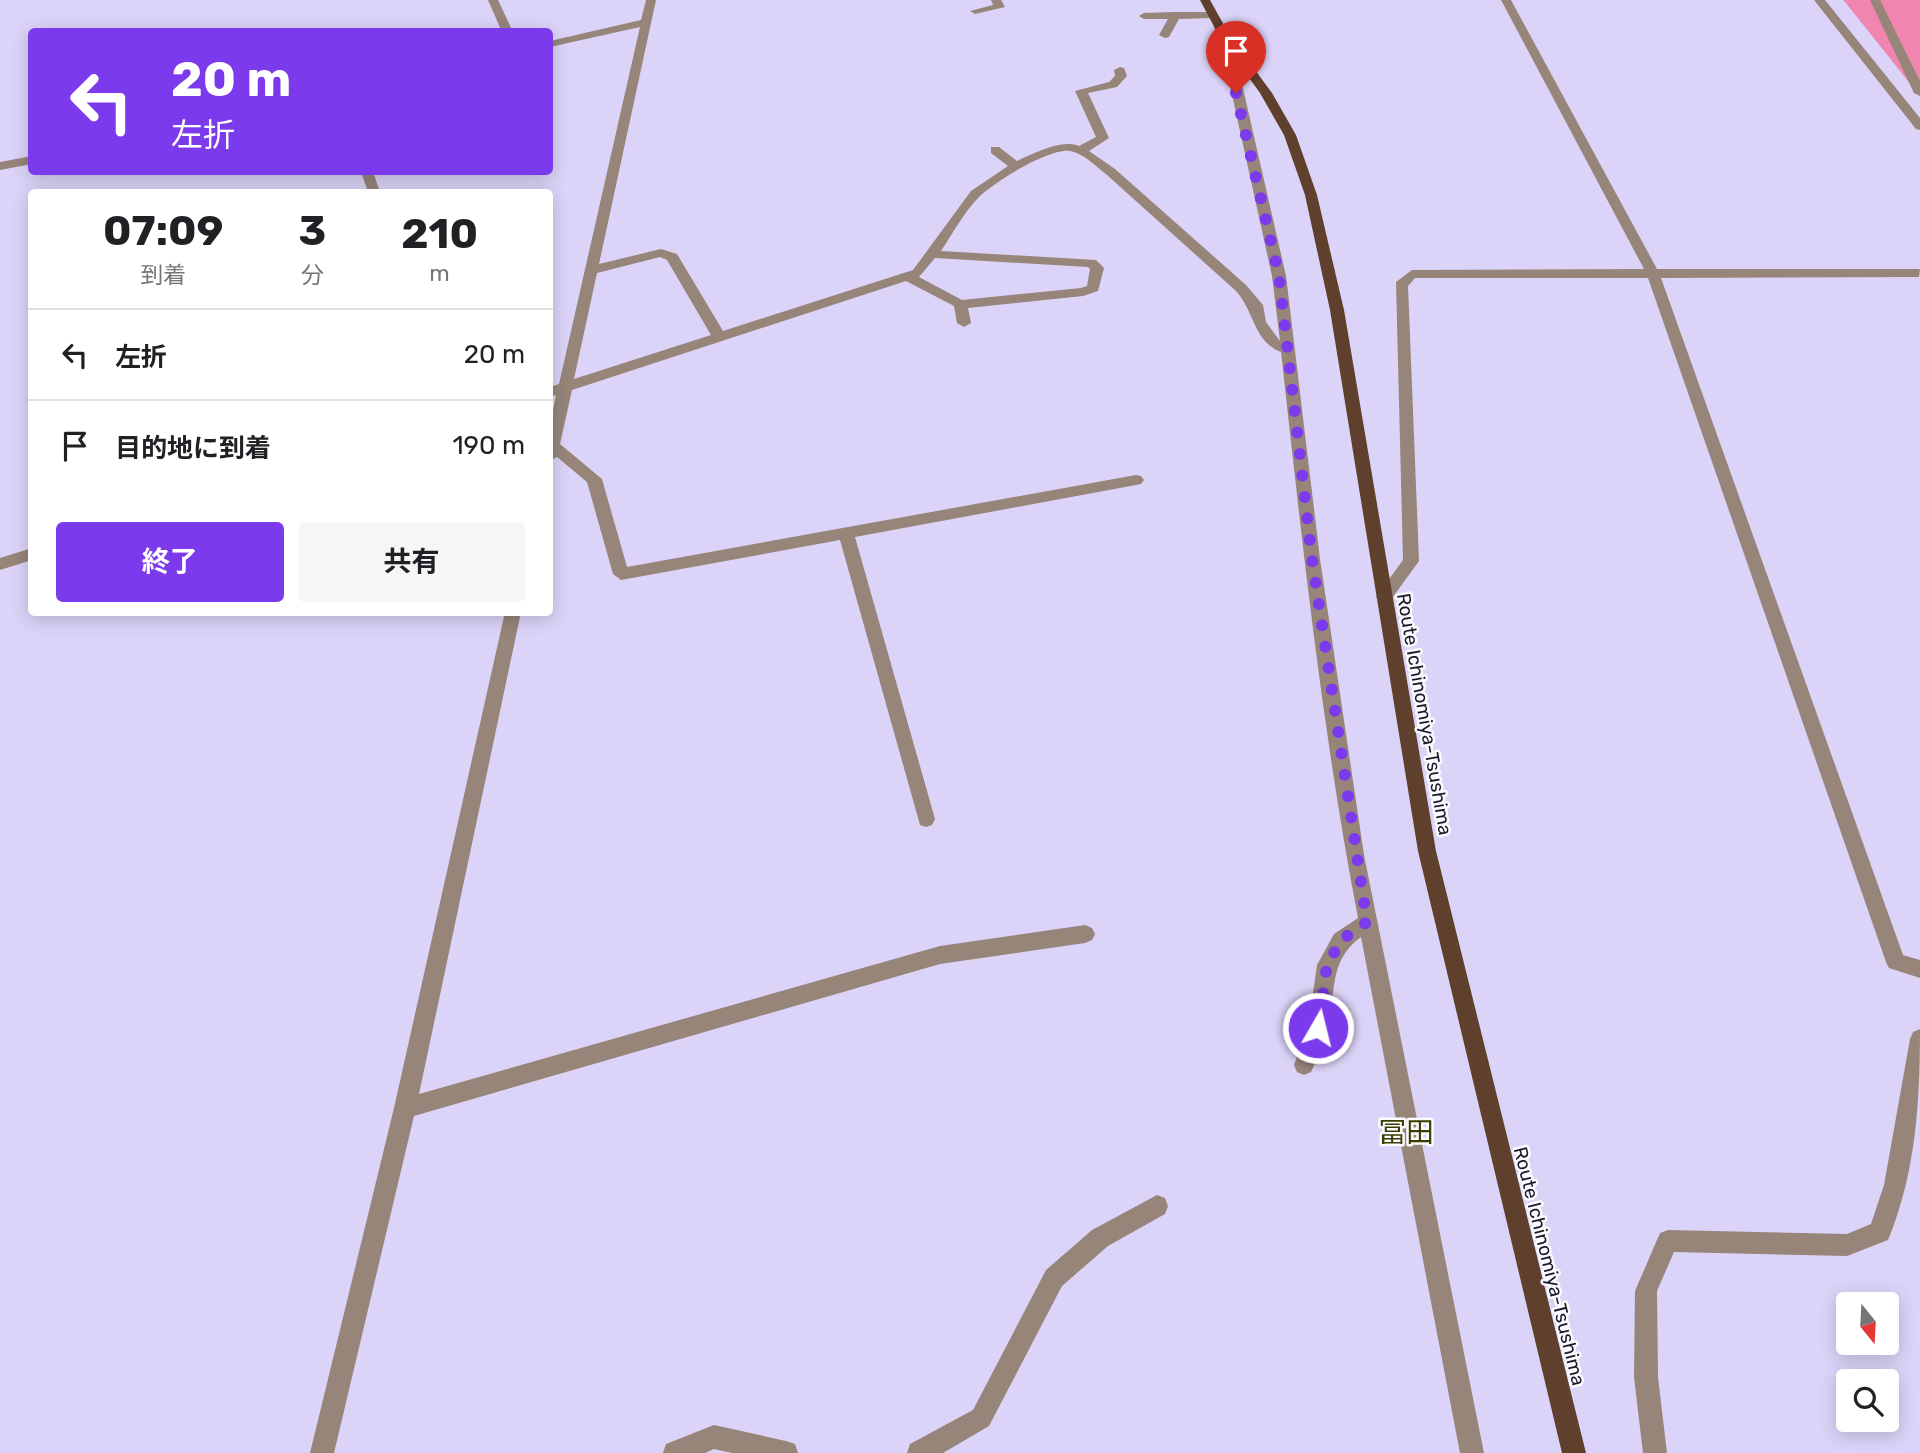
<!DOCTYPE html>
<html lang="ja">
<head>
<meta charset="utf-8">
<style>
  body { margin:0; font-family:Rubik,"Noto Sans JP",sans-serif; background:#f6f6f6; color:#202124; height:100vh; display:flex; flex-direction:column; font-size:26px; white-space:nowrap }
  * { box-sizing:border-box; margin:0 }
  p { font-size:23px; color:#757577 }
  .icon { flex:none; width:38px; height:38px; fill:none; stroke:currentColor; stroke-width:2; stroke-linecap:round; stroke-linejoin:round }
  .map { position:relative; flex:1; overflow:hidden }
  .side { position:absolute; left:28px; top:189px; width:525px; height:427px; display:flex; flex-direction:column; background:#fff; border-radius:7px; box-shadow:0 4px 18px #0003 }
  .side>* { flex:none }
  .top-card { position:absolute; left:28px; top:28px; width:525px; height:147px; border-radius:7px; box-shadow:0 4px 18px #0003; background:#7c3aed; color:#fff; overflow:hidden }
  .needle { width:46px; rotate:162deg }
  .buttons { position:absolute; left:1836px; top:1292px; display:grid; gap:14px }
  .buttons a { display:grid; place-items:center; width:63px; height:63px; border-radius:7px; background:#fff; box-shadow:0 4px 18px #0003; font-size:35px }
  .pin { position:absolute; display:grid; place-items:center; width:60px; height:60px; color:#fff; margin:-72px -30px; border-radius:50% 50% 50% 0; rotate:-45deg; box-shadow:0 0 7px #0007 }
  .pin .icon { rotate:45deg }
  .me { position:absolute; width:77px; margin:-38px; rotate:8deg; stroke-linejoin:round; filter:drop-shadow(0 0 5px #0008) }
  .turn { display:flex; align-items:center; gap:24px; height:147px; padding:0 28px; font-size:32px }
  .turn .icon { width:91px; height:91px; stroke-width:2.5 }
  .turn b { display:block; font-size:49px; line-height:60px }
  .eta { display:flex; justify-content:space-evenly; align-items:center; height:119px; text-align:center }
  .eta b { font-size:42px; font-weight:700; line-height:49px }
  .action { display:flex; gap:14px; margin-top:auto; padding:14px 28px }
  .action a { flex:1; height:80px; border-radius:7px; background:#7c3aed; color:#fff; font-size:28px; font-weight:700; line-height:80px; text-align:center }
  .action a+a { background:#f6f6f6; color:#202124 }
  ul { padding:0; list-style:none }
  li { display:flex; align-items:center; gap:21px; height:91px; padding:0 28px; border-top:2px solid #e0e0e0 }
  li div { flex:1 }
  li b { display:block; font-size:26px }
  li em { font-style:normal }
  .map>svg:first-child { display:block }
</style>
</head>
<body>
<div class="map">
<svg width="1920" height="1453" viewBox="0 0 1920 1453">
  <rect width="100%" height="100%" fill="#dcd4f8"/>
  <polygon fill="#f085b0" points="1843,0 1920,0 1920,96 1845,2"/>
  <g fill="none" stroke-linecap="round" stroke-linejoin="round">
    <g fill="#97857a" fill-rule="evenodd">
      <polygon points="488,0 498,0 513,32 502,32"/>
      <path d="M646 0H656L599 264 661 249 677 254 723 331 913 270 971 191 1008 166 991 153V147H999L1017 161C1035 153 1061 139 1079 146L1096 137 1075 91 1109 82 1115 76 1114 70 1120 67 1124 68 1127 76 1117 87 1088 93 1109 138 1089 151 1115 169 1246 285 1263 305 1266 322 1280 341 1272 276 1219 36 1225 33 1231 36 1286 276 1320 559 1364 855 1484 1453H1460L1361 937C1329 960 1336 991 1328 1026 1325 1041 1318 1057 1311 1072L1304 1075 1297 1072 1294 1065 1308 1028 1317 965 1334 934 1358 918C1322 731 1302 541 1281 352 1253 341 1255 312 1236 291L1107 175C1097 167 1083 153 1070 151 1049 148 994 182 979 197 964 212 953 233 941 251L1096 260 1104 268 1098 291 1083 296 968 308 971 323 964 327 957 323 954 306 906 281 572 390 560 444 602 479 627 567 1136 475 1141 476 1144 480 1141 484 1136 485 855 537 935 819 932 825 926 827 920 825 840 540 621 580 613 574 587 482 557 457 550 461V425L556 395 550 397V387L559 384 640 27 550 47V41L641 20ZM660 257 667 260 711 335 574 379 597 273ZM935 258 1088 267 1090 269 1087 286 1081 288 962 300 919 277Z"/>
      <polygon points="991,0 1001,0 1005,7 975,14 970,11 993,5"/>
      <polygon points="1501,0 1511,0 1657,269 1920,269 1919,277 1661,278 1903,955 1920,960 1920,978 1889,968 1886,962 1648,278 1415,278 1408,286 1419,561 1390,601 1384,603 1376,597 1403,560 1396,282 1412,270 1644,269"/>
      <polygon points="1814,0 1825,0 1920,118 1920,130 1916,129"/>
      <polygon points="1870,0 1880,0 1920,81 1920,96 1914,93"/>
      <polygon points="1175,12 1213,12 1218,15 1213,18 1179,19 1169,37 1165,38 1159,35 1168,19 1144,19 1139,16 1144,13"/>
      <polygon points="32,156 32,164 0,170 0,162"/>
      <polygon points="361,172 373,172 380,192 368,192"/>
      <polygon points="32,548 32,560 0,570 0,558"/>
      <polygon points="505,612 521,612 419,1094 940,946 1085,925 1092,928 1095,934 1092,940 1085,943 940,964 414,1116 334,1453 310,1453 394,1108"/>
      <path d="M1920 1029C1920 1101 1916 1173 1888 1240L1847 1256 1674 1252 1657 1291 1658 1377 1667 1453H1643L1634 1377 1635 1291 1660 1233 1668 1230 1847 1234 1871 1224 1884 1185 1910 1039 1913 1032Z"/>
      <polygon points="1157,1195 1165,1198 1168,1206 1165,1214 1108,1246 1062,1286 989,1426 943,1453 907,1453 910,1444 973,1410 1046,1270 1092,1230"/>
      <polygon points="714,1425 786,1441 795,1444 798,1453 732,1453 714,1449 705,1453 663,1453 666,1444"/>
    </g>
    <polygon fill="#5e402c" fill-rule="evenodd" points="1200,0 1210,0 1230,36 1272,93 1296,135 1317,195 1344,310 1436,851 1586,1453 1562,1453 1418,851 1330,310 1305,195 1284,135 1260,93 1219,36"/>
  </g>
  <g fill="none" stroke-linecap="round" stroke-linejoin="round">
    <polyline stroke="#7c3aed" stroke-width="12" stroke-dasharray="0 21.6" points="1236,93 1279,276 1312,559 1367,922 1341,940 1327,965 1318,1028"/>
  </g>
  <g text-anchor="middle" stroke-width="5" stroke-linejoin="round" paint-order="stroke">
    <g font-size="19" fill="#1c1827" stroke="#fbfaff">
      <text transform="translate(1425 714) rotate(80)" y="7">Route Ichinomiya-Tsushima</text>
      <text transform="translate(1550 1266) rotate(76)" y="7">Route Ichinomiya-Tsushima</text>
    </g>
    <g font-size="28" fill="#393e00" stroke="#fbfaff">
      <text x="1406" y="1142">冨田</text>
    </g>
  </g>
</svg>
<div class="buttons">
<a><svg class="needle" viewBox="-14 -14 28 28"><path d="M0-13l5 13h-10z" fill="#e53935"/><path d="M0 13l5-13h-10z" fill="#757577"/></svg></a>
<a><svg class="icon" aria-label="search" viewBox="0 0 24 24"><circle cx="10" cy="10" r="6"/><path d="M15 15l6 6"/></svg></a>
</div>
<div class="pin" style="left:1236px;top:93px;background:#d93025"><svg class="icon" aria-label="arrive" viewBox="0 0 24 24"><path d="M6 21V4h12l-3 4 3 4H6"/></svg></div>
<svg class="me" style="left:1318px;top:1028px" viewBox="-20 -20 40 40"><circle r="17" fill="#7c3aed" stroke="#fff" stroke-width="3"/><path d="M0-11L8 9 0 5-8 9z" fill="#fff"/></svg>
<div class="top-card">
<div class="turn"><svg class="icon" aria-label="left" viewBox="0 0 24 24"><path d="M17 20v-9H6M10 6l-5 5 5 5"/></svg><div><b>20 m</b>左折</div></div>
</div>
<section class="side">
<div class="eta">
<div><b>07:09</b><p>到着</p></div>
<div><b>3</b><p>分</p></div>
<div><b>210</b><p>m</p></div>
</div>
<ul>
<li><svg class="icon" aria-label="left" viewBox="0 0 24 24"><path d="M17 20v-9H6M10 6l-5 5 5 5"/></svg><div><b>左折</b></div><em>20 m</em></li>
<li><svg class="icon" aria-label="arrive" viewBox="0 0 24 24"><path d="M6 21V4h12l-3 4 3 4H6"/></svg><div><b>目的地に到着</b></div><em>190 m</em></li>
</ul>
<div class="action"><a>終了</a><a>共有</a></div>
</section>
</div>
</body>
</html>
